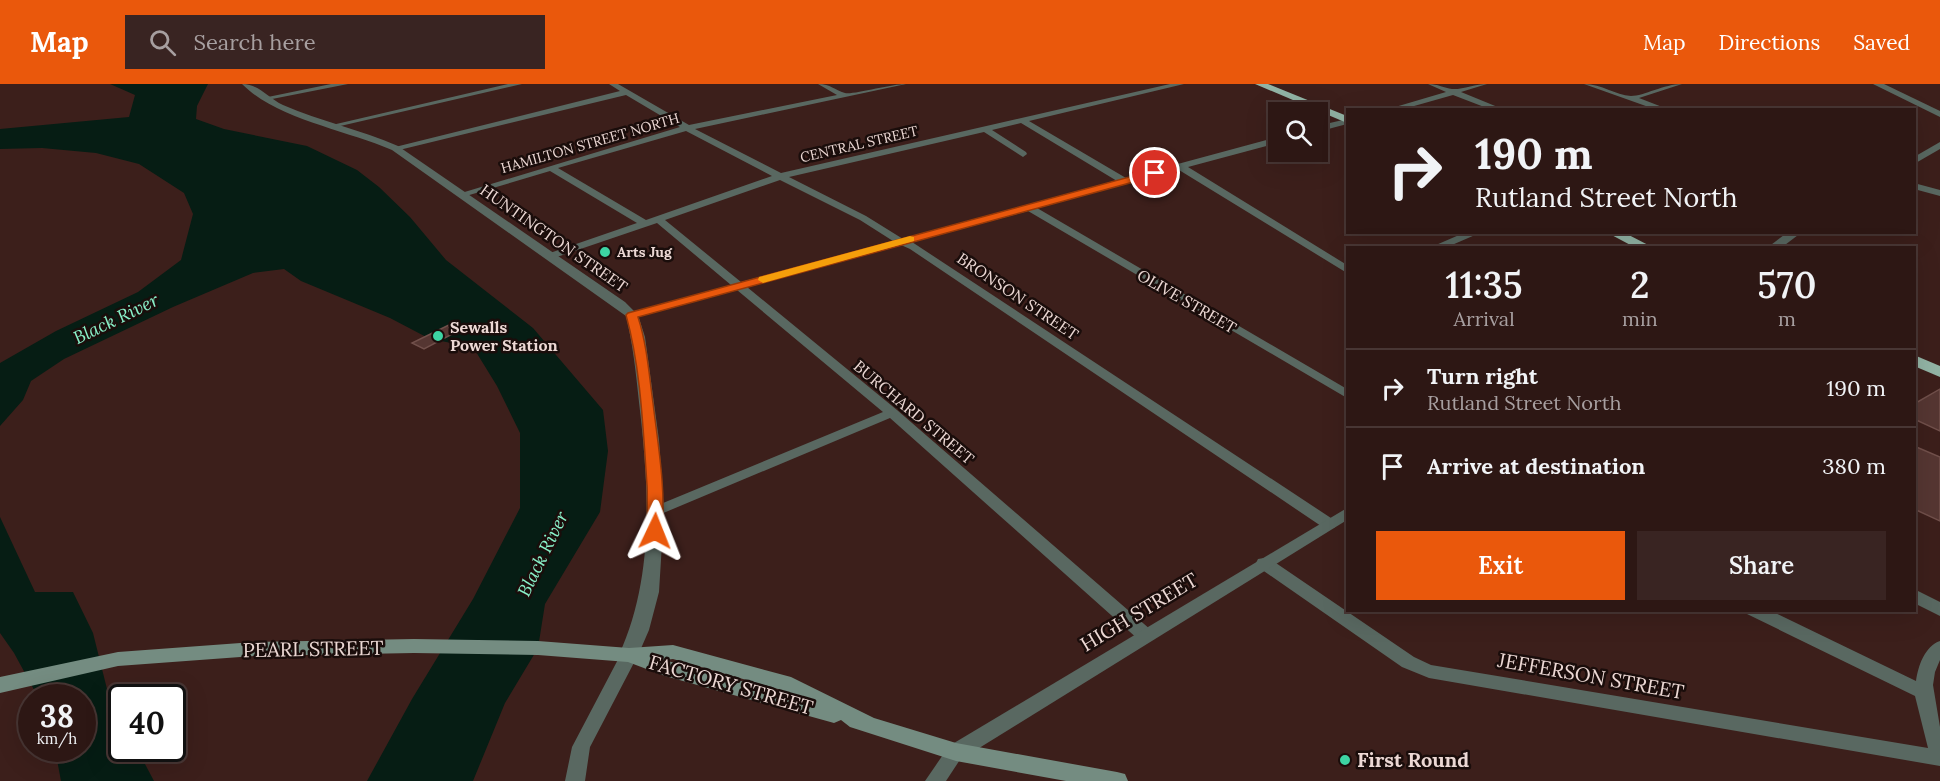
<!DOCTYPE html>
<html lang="en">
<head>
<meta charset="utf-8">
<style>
  body { margin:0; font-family:Lora,serif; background:#392422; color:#f1f3f6; height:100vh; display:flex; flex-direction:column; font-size:22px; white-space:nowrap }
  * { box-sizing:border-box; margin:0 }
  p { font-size:20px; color:#a79fa0 }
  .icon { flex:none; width:33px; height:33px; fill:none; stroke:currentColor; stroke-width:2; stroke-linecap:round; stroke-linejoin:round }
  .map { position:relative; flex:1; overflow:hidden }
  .panel { position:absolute; left:1346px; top:162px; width:570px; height:366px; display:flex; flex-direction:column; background:#2d1714; border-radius:0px; box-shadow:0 6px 24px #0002,0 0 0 2px #483634 }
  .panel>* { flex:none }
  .hud { position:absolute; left:1346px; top:24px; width:570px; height:126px; border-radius:0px; box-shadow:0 6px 24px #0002,0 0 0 2px #483634; background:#2d1714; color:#f1f3f6; overflow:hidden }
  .fabs { position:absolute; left:1268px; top:18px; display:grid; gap:12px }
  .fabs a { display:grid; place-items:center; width:60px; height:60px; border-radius:0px; background:#2d1714; box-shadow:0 6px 24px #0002,0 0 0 2px #483634; font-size:30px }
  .speed { position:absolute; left:18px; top:600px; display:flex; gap:12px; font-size:30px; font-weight:700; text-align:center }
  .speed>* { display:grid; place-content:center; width:78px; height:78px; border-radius:50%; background:#2d1714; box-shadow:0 6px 24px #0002,0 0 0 2px #483634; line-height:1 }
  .speed small { font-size:15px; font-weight:400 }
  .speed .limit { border:3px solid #111; border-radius:9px; background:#fff; color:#111 }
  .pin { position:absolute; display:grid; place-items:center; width:51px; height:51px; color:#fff; margin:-26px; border:3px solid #fff; border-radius:50%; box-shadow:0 2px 6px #0007 }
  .me { position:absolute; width:66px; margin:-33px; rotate:2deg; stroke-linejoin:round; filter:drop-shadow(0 0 4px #0008) }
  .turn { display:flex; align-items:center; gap:21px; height:126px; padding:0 30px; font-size:27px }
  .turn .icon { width:78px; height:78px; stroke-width:2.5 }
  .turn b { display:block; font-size:42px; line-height:51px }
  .eta { display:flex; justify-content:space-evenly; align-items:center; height:102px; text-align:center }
  .eta b { font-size:36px; font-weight:600; line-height:42px }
  .primary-button { display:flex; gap:12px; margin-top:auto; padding:12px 30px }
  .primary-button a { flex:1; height:69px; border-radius:0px; background:#ea580c; color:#fff; font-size:24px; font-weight:600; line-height:69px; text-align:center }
  .primary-button a+a { background:#392422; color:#f1f3f6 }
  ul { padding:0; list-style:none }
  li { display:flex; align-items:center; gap:18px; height:78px; padding:0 30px; border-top:2px solid #483634 }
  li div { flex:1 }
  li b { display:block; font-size:22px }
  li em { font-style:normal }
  header { display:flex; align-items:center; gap:36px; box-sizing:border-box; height:84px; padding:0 30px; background:#ea580c; color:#fff }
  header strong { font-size:28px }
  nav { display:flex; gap:33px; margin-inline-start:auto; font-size:21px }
  .search { width:420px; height:54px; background:#392422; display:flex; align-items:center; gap:15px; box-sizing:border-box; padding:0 21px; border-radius:0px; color:#a79fa0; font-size:22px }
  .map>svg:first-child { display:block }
</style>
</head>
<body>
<header>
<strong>Map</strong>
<div class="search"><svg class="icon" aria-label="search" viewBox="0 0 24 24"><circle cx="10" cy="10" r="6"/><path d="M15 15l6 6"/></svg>Search here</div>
<nav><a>Map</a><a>Directions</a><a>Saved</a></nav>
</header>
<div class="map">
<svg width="1940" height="697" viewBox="0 0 1940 697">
  <rect width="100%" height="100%" fill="#3c1f1b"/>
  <g fill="#061d14">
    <polygon points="110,0 208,0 197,22 196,35 224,45 307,62 357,86 379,103 410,133 446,176 533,244 603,326 608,367 600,428 545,520 538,564 505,619 473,697 367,697 412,615 473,515 520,424 520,349 497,302 473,263 430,255 390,234 301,197 284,185 253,189 173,223 64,275 31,297 23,316 0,342 0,279 56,247 138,208 181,176 193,130 184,109 139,80 96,69 42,64 0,65 0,45 129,33 135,11"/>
    <polygon points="0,433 35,508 73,508 93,549 107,605 121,633 122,664 137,665 154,697 61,697 55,665 82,664 82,614 38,613 14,569 0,549"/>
  </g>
  <g fill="#553632" stroke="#71504b" stroke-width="1.5">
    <polygon points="455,238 460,246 424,265 412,259"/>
    <polygon points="1940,305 1940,347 1914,335 1914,320"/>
    <polygon points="1914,362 1940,373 1940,437 1914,425"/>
  </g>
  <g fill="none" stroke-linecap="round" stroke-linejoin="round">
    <g fill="#596861" fill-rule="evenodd">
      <polygon points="331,0 348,0 267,16 263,14"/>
      <polygon points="508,0 522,0 336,43 332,41"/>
      <path d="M609 0H618L689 41 837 11 818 0C831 0 834 6 845 9 853 11 891 0 906 0L695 45 781 89 1170 0H1184L1029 37 1126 94 1278 53V59L1188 83 1347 181V189L1179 86 1037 124 1347 305V314L1028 127 912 158 1334 436 1337 440 1334 444H1324L910 165 901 161 747 203 897 326 1151 546 1153 551 1151 556 1145 557 1139 556 890 334 661 430H651L649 427 651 424 883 328 737 206 636 233H628V229L731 201 657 139 551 175 547 174V170L637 139 550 87 466 112 458 110 680 43 626 11 395 67 391 64 620 7ZM1021 39 1117 97 903 155 866 132 789 93 984 48 1023 73 1027 70 1026 68 992 46ZM686 47 772 92 646 136 558 84ZM780 96 860 136 893 157 741 198 665 136Z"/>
      <path d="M1428 0C1438 0 1444 4 1452 5 1461 6 1476 0 1487 0L1461 8 1505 26H1492L1453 11 1400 26H1385L1446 8Z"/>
      <path d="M1584 0C1602 0 1615 11 1631 12 1644 12 1664 0 1682 0L1639 14 1670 26H1657Z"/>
      <polygon points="1347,35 1347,40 1317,48 1317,42"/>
      <polygon points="1914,99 1940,106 1940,112 1914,105"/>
      <polygon points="1466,148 1482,148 1445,164 1429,164"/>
      <path d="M1264 474 1270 475 1414 573 1431 581 1928 664 1915 612 1747 530 1745 526H1769L1916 597C1918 582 1925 562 1940 557V576L1935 588 1933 601 1940 643V682L1429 594 1402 583 1258 483 1256 479 1258 475Z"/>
      <polygon points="1914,505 1940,518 1940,532 1914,519"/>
      <polygon points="629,564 635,566 638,571 590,663 585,697 565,697 572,663 623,566"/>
      <polygon points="956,660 963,662 965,668 946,697 925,697 949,662"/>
    </g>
    <g fill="#596861" fill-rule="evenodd">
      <path d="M242 0C259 0 268 14 283 21 320 37 361 46 398 62L625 218 638 231 645 253 659 356 664 427 659 508 649 546 636 576 629 578 622 576 619 571C655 492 649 403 639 318 636 289 633 261 626 232L392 66C346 46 277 35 242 0Z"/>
      <polygon points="1873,0 1884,0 1940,27 1940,33"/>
      <polygon points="1940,58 1940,65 1914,80 1914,73"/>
      <polygon points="1788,148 1802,148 1781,164 1767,164"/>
      <polygon points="1347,424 1347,436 963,674 956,677 949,674 946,668 949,662"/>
    </g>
    <path fill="#748c81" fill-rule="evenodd" d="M414 555 538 557 629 564 673 561 791 593 874 634 956 659 1117 688 1125 690 1128 697H1066L956 677 850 643 841 636 834 639 665 592 628 578 538 571 414 569 254 572 118 582 0 609V593L118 568 254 558ZM673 575 778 605 789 610 664 576Z"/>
    <g fill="#92b4a5" fill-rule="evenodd">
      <polygon points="1255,0 1268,0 1347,32 1347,39"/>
      <polygon points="1606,148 1623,148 1654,164 1636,164"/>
      <polygon points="1914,271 1940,282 1940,293 1914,282"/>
    </g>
  </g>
  <path fill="#ea580c" stroke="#983908" stroke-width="1.5" d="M1155 86 1160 89 1159 91 638 233C647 261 649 290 653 319 658 361 666 405 662 447L655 452 649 451C646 445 648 411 647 401 643 345 641 285 626 231L628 229Z"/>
  <polygon fill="#f59e0b" points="910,152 914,153 914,157 763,199 758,196 759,193"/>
  <g fill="#3dd4a3" stroke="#1a0d0b" stroke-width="2">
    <circle cx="605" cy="168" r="6"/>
    <circle cx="438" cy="252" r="6"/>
    <circle cx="1345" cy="676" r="6"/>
  </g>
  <g text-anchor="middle" stroke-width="5" stroke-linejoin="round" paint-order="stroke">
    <g font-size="14" fill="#ecd8d4" stroke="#1a0d0b">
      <text transform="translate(590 59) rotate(-16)" y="5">HAMILTON STREET NORTH</text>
      <text transform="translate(859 60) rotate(-13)" y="5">CENTRAL STREET</text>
    </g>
    <g font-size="14" font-weight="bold" fill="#ecd8d4" stroke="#1a0d0b" text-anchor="start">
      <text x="617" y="173">Arts Jug</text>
    </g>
    <g font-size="16" fill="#ecd8d4" stroke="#1a0d0b">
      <text transform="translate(554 154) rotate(35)" y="6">HUNTINGTON STREET</text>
      <text transform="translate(1018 212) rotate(34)" y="6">BRONSON STREET</text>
      <text transform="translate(1187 217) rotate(30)" y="6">OLIVE STREET</text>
      <text transform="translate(914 328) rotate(40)" y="6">BURCHARD STREET</text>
    </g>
    <g font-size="16" font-weight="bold" fill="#ecd8d4" stroke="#1a0d0b" text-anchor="start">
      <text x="450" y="249">Sewalls<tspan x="450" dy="18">Power Station</tspan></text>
    </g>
    <g font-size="18" font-style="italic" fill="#89f1c9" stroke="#1a0d0b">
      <text transform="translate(116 235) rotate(-26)" y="6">Black River</text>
      <text transform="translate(543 470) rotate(-64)" y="6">Black River</text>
    </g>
    <g font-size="20" fill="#ecd8d4" stroke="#1a0d0b">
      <text transform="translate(1139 528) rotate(-31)" y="7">HIGH STREET</text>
      <text transform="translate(313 565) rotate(-1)" y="7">PEARL STREET</text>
      <text transform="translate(1591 592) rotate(10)" y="7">JEFFERSON STREET</text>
      <text transform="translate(731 601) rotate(16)" y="7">FACTORY STREET</text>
    </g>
    <g font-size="20" font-weight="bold" fill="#ecd8d4" stroke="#1a0d0b" text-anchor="start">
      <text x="1357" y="683">First Round</text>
    </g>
  </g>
</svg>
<div class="fabs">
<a><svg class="icon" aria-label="search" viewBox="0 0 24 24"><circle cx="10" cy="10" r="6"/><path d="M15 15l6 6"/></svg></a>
</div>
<div class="speed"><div>38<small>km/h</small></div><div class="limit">40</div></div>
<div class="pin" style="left:1155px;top:89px;background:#d93025"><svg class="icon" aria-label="arrive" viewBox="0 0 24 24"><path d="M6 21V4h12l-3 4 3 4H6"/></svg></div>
<svg class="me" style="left:655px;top:447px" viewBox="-20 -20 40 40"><path d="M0-17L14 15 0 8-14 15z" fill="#ea580c" stroke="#fff" stroke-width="4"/></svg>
<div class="hud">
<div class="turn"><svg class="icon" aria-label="right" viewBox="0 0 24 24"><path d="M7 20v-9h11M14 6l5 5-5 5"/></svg><div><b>190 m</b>Rutland Street North</div></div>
</div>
<section class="panel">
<div class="eta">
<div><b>11:35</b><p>Arrival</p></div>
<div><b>2</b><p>min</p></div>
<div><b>570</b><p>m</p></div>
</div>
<ul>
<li><svg class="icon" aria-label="right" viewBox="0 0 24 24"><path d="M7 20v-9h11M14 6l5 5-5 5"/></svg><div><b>Turn right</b><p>Rutland Street North</p></div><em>190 m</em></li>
<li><svg class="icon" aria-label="arrive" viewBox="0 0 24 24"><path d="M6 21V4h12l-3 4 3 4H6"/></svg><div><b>Arrive at destination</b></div><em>380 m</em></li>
</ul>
<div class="primary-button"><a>Exit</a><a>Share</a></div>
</section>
</div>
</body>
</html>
